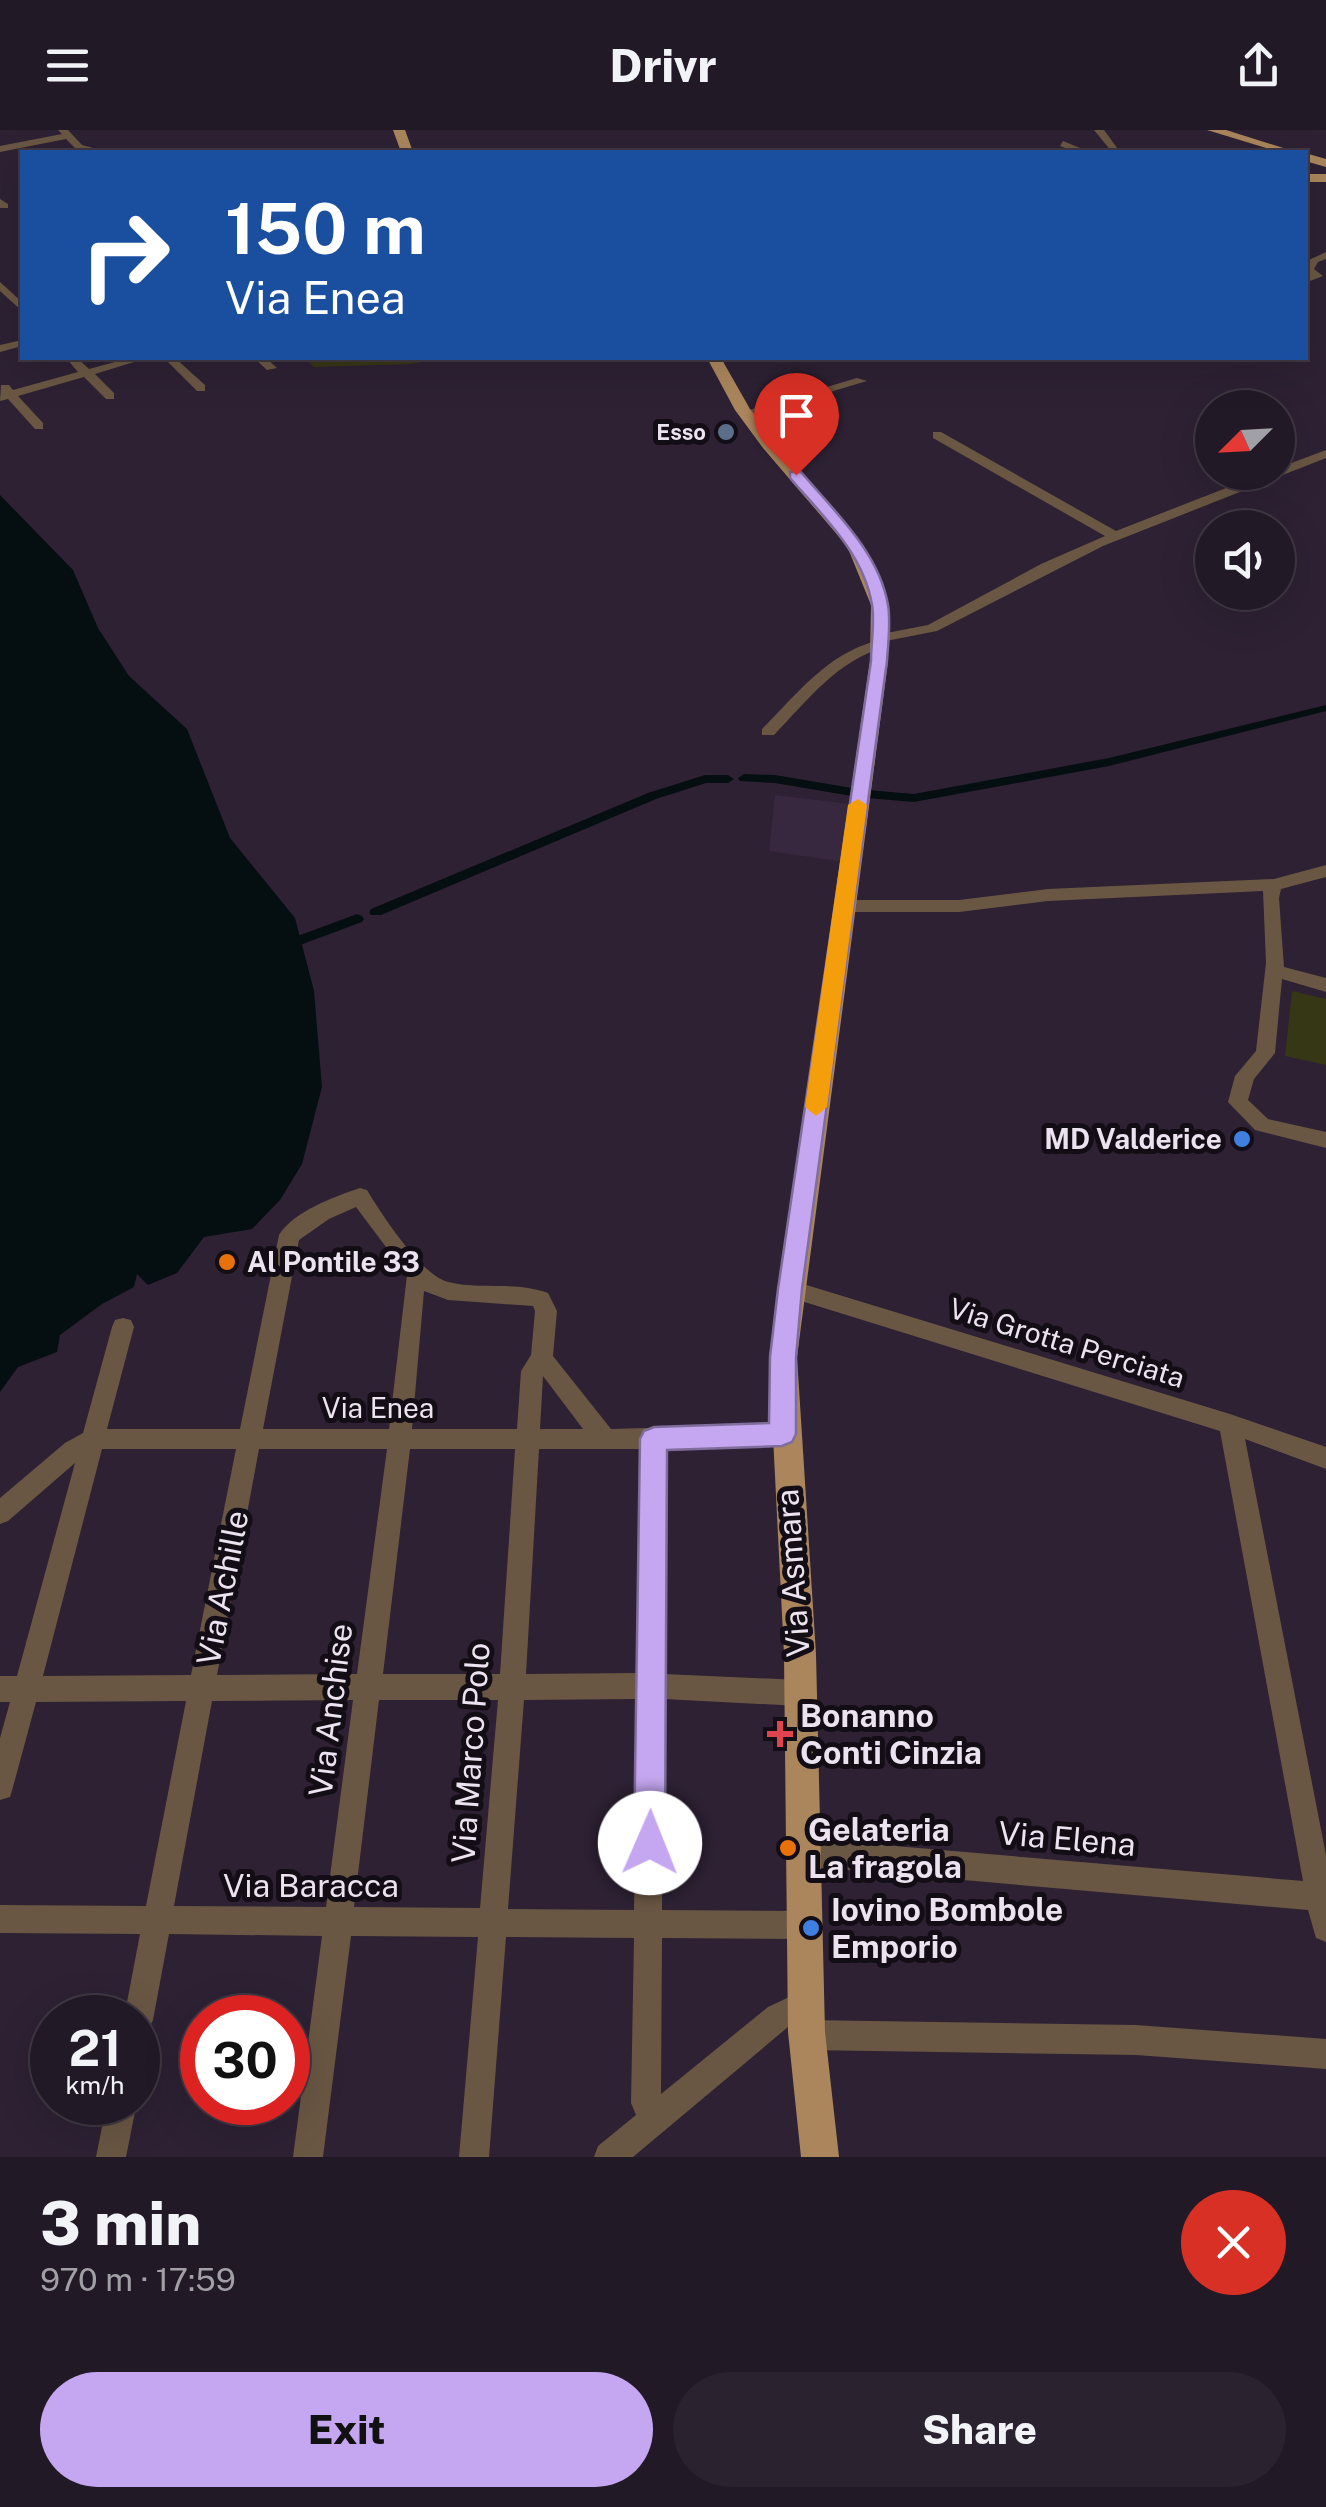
<!DOCTYPE html>
<html lang="en">
<head>
<meta charset="utf-8">
<style>
  body { margin:0; font-family:"Public Sans",sans-serif; background:#2a222e; color:#f1f3f6; height:100vh; display:flex; flex-direction:column; font-size:38px; white-space:nowrap }
  * { box-sizing:border-box; margin:0 }
  p { font-size:32px; color:#a2a0a7 }
  .icon { flex:none; width:55px; height:55px; fill:none; stroke:currentColor; stroke-width:2; stroke-linecap:round; stroke-linejoin:round }
  .map { position:relative; height:2027px; overflow:hidden }
  .details { display:flex; flex-direction:column; background:#221926; flex:1 }
  .details>* { flex:none }
  .guide { position:absolute; left:20px; top:20px; width:1288px; height:210px; border-radius:0px; box-shadow:0 10px 40px #0002,0 0 0 2px #3f3843; background:#1a4fa0; color:#fff; overflow:hidden }
  .needle { width:65px; rotate:246deg }
  .fabs { position:absolute; left:1195px; top:260px; display:grid; gap:20px }
  .fabs a { display:grid; place-items:center; width:100px; height:100px; border-radius:50%; background:#221926; box-shadow:0 10px 40px #0002,0 0 0 2px #3f3843; font-size:50px }
  .speed { position:absolute; left:30px; top:1865px; display:flex; gap:20px; font-size:50px; font-weight:700; text-align:center }
  .speed>* { display:grid; place-content:center; width:130px; height:130px; border-radius:50%; background:#221926; box-shadow:0 10px 40px #0002,0 0 0 2px #3f3843; line-height:1 }
  .speed small { font-size:25px; font-weight:400 }
  .speed .limit { border:15px solid #d22; background:#fff; color:#111 }
  .pin { position:absolute; display:grid; place-items:center; width:85px; height:85px; color:#fff; margin:-102px -42px; border-radius:50% 50% 50% 0; rotate:-45deg; box-shadow:0 0 10px #0007 }
  .pin .icon { rotate:45deg }
  .me { position:absolute; width:110px; margin:-55px; rotate:1deg; stroke-linejoin:round; filter:drop-shadow(0 0 8px #0008) }
  .turn { display:flex; align-items:center; gap:35px; height:210px; padding:0 40px; font-size:45px }
  .turn .icon { width:130px; height:130px; stroke-width:2.5 }
  .turn b { display:block; font-size:70px; line-height:85px }
  .round { display:grid; place-items:center; flex:none; width:105px; height:105px; border-radius:52px; background:#2a222e }
  .headline { display:flex; align-items:center; justify-content:space-between; height:170px; padding:0 40px }
  h1 { font-size:60px; font-weight:800; line-height:75px }
  .cta { display:flex; gap:20px; margin-top:auto; padding:20px 40px }
  .cta a { flex:1; height:115px; border-radius:60px; background:#c5a7f1; color:#111; font-size:40px; font-weight:800; line-height:115px; text-align:center }
  .cta a+a { background:#2a222e; color:#f1f3f6 }
  header { display:flex; justify-content:space-between; align-items:center; height:130px; padding:0 40px; background:#221926; font-size:45px; font-weight:800 }
  .map>svg:first-child { display:block }
</style>
</head>
<body>
<header><svg class="icon" aria-label="menu" viewBox="0 0 24 24"><path d="M4 6h16M4 12h16M4 18h16"/></svg>Drivr<svg class="icon" aria-label="share" viewBox="0 0 24 24"><path d="M12 15V3M7 8l5-5 5 5M5 13v7h14v-7"/></svg></header>
<div class="map">
<svg width="1326" height="2027" viewBox="0 0 1326 2027">
  <rect width="100%" height="100%" fill="#2d2133"/>
  <polygon fill="#37283f" points="775,665 858,675 850,733 769,721"/>
  <g fill="#353715">
    <polygon points="304,228 445,228 411,234 314,237"/>
    <polygon points="1292,861 1326,869 1326,935 1285,926"/>
  </g>
  <polygon fill="#050f11" points="0,365 73,440 98,498 129,546 187,599 230,708 295,788 314,861 322,957 302,1034 280,1070 252,1099 204,1107 177,1143 148,1155 137,1144 134,1157 102,1174 60,1205 57,1222 18,1237 0,1262"/>
  <g fill="none" stroke-linecap="round" stroke-linejoin="round">
    <g fill="#050f11" fill-rule="evenodd">
      <polygon points="1326,575 1326,581 1109,636 914,672 867,668 861,664 867,660 914,664 1109,628"/>
      <polygon points="744,644 775,645 852,658 858,662 852,666 775,653 740,651 738,648"/>
      <polygon points="705,645 728,645 734,649 728,653 706,653 656,669 381,785 371,785 369,782 371,779 648,663"/>
      <polygon points="357,784 362,786 364,789 362,792 300,815 293,810 295,807"/>
    </g>
    <g fill="#695743" fill-rule="evenodd">
      <polygon points="58,0 68,0 82,15 108,22 76,19 66,9 0,22 0,16 62,4"/>
      <polygon points="1094,0 1104,0 1120,22 1112,22"/>
      <polygon points="1063,11 1085,20 1087,22 1075,22 1060,16"/>
      <polygon points="0,69 8,74 8,78 0,78"/>
      <polygon points="1326,122 1326,129 1318,132 1314,139 1323,146 1305,153 1305,147 1309,145 1305,143 1309,130"/>
      <polygon points="0,152 22,172 22,181 0,161"/>
      <polygon points="22,210 22,216 0,222 0,215"/>
      <polygon points="66,228 77,228 89,239 130,228 147,228 95,244 114,263 114,269 106,269 84,247 18,266 43,293 43,299 35,299 8,269 0,271 1,255 9,255 13,260 78,242"/>
      <polygon points="164,228 175,228 205,255 205,261 197,261"/>
      <polygon points="254,228 266,228 277,238 267,240"/>
      <polygon points="857,248 867,251 749,286 739,283"/>
      <path d="M933 302H941L1116 401 1267 342H1278V338L1326 320V328L1103 416 937 501 886 511V517C837 530 807 571 774 605H762V599C797 564 827 524 876 511V505L928 495 1041 434 1105 406 933 308Z"/>
      <polygon points="1326,735 1326,747 1281,759 1279,768 1284,837 1326,848 1326,862 1282,849 1275,923 1254,949 1248,970 1268,989 1326,1002 1326,1018 1255,1000 1228,972 1235,946 1256,921 1266,833 1263,761 1048,771 959,782 844,782 835,776 844,770 959,770 1048,759 1274,749"/>
      <path d="M360 1058 367 1060C382 1085 421 1145 448 1152 481 1160 515 1151 548 1163L557 1181 553 1226 611 1299 782 1294 790 1297 794 1304 790 1311 782 1314 666 1319 664 1544 800 1550 809 1554 813 1563 809 1572 800 1576 664 1569 662 1780 802 1781 812 1785 816 1795 812 1805 802 1809 662 1808 661 1964 768 1877 804 1860 814 1865 819 1875 814 1885 788 1897 633 2027H594L598 2016 636 1985 631 1973 634 1808 506 1807 489 2027H459L478 1807 351 1806 323 2027H293L322 1806 169 1804 153 1890 148 1900 138 1905V1888H124L140 1804 0 1803V1775L146 1776 186 1571 36 1572 13 1657 10 1667 0 1670V1608L10 1572H0V1546H17L75 1333 8 1391 0 1394V1368L65 1313 83 1303 112 1197 115 1190 123 1188 131 1190 134 1197 107 1299H240L279 1105C294 1081 334 1067 360 1058ZM356 1077 407 1145 389 1299H263L299 1110 329 1089ZM424 1161 448 1170 533 1176 535 1181 531 1225 521 1241 517 1299H412ZM543 1246 583 1299H540ZM102 1319H236L191 1545 43 1546ZM259 1319H387L357 1544 217 1545ZM410 1319H515L500 1544H383ZM539 1319H642L638 1543 526 1544ZM638 1569 634 1780 508 1779 524 1570ZM353 1570 326 1777 174 1776 212 1571ZM379 1570H498L480 1778 354 1777Z"/>
      <polygon points="790,1150 1230,1284 1326,1317 1326,1339 1245,1309 1326,1725 1326,1812 1316,1808 1308,1780 801,1736 791,1732 787,1722 791,1712 801,1708 1303,1751 1220,1301 782,1165 779,1159 782,1153"/>
      <polygon points="807,1890 1136,1895 1326,1909 1326,1939 1136,1925 807,1920 797,1915 792,1905 797,1895"/>
      <polygon points="107,1972 137,1972 126,2027 96,2027"/>
    </g>
    <g fill="#ab865c" fill-rule="evenodd">
      <polygon points="393,0 405,0 413,22 401,22"/>
      <polygon points="1207,0 1226,0 1296,22 1279,22"/>
      <polygon points="1305,23 1326,29 1326,37 1305,31"/>
      <rect x="1305" y="44" width="21" height="8"/>
      <polygon points="707,228 721,228 750,279 775,312 863,415 889,475 888,531 797,1227 816,1524 825,1902 839,2027 801,2027 788,1902 784,1524 769,1227 870,531 871,475 847,416 763,318 735,280"/>
    </g>
  </g>
  <path fill="#c5a7f1" stroke="#806d9d" stroke-width="2.5" d="M790 342H801C834 381 879 422 888 475 891 492 888 513 887 531L802 1159 796 1227V1304L792 1312 782 1316 667 1320 665 1713 661 1724 650 1729 639 1724 634 1713 640 1309 644 1301 654 1297 769 1293 770 1227 778 1159 871 531C871 513 875 492 872 475 864 424 822 385 790 348Z"/>
  <polygon fill="#f59e0b" points="858,669 867,675 827,977 816,986 805,977 848,675"/>
  <circle fill="#5c6f8a" stroke="#130d15" stroke-width="4" cx="726" cy="302" r="10"/>
  <g fill="#3f7fe0" stroke="#130d15" stroke-width="4">
    <circle cx="1242" cy="1009" r="10"/>
    <circle cx="811" cy="1798" r="10"/>
  </g>
  <g fill="#e8710a" stroke="#130d15" stroke-width="4">
    <circle cx="227" cy="1132" r="10"/>
    <circle cx="788" cy="1718" r="10"/>
  </g>
  <path fill="#e0444e" stroke="#130d15" stroke-width="4" d="M775 1589h10v10h10v10h-10v10h-10v-10h-10v-10h10z"/>
  <g text-anchor="middle" stroke-width="10" stroke-linejoin="round" paint-order="stroke">
    <g font-size="22" font-weight="bold" fill="#ebe3ef" stroke="#130d15" text-anchor="end">
      <text x="706" y="310">Esso</text>
    </g>
    <g font-size="28" font-weight="bold" fill="#ebe3ef" stroke="#130d15" text-anchor="end">
      <text x="1222" y="1019">MD Valderice</text>
      <text x="247" y="1142" text-anchor="start">Al Pontile 33</text>
    </g>
    <g font-size="28" fill="#ebe3ef" stroke="#130d15">
      <text transform="translate(1067 1213) rotate(17)" y="10">Via Grotta Perciata</text>
      <text x="378" y="1288">Via Enea</text>
    </g>
    <g font-size="32" fill="#ebe3ef" stroke="#130d15">
      <text transform="translate(793 1443) rotate(-94)" y="11">Via Asmara</text>
      <text transform="translate(223 1458) rotate(-79)" y="11">Via Achille</text>
      <text transform="translate(331 1580) rotate(-83)" y="11">Via Anchise</text>
      <text transform="translate(471 1623) rotate(-86)" y="11">Via Marco Polo</text>
      <text transform="translate(1067 1709) rotate(5)" y="11">Via Elena</text>
      <text x="311" y="1767">Via Baracca</text>
    </g>
    <g font-size="32" font-weight="bold" fill="#ebe3ef" stroke="#130d15" text-anchor="start">
      <text x="800" y="1597">Bonanno<tspan x="800" dy="37">Conti Cinzia</tspan></text>
      <text x="808" y="1711">Gelateria<tspan x="808" dy="37">La fragola</tspan></text>
      <text x="831" y="1791">Iovino Bombole<tspan x="831" dy="37">Emporio</tspan></text>
    </g>
  </g>
</svg>
<div class="fabs">
<a><svg class="needle" viewBox="-14 -14 28 28"><path d="M0-13l5 13h-10z" fill="#e53935"/><path d="M0 13l5-13h-10z" fill="#a2a0a7"/></svg></a>
<a><svg class="icon" aria-label="sound" viewBox="0 0 24 24"><path d="M4 9h4l5-4v14l-5-4H4zM17 9q2 3 0 6"/></svg></a>
</div>
<div class="speed"><div>21<small>km/h</small></div><div class="limit">30</div></div>
<div class="pin" style="left:796px;top:345px;background:#d93025"><svg class="icon" aria-label="arrive" viewBox="0 0 24 24"><path d="M6 21V4h12l-3 4 3 4H6"/></svg></div>
<svg class="me" style="left:650px;top:1713px" viewBox="-20 -20 40 40"><circle r="19" fill="#fff"/><path d="M0-13L10 11 0 6-10 11z" fill="#c5a7f1"/></svg>
<div class="guide">
<div class="turn"><svg class="icon" aria-label="right" viewBox="0 0 24 24"><path d="M7 20v-9h11M14 6l5 5-5 5"/></svg><div><b>150 m</b>Via Enea</div></div>
</div>
</div>
<section class="details">
<div class="headline"><div><h1>3 min</h1><p>970 m · 17:59</p></div><a class="round" style="background:#d93025;color:#fff"><svg class="icon" aria-label="close" viewBox="0 0 24 24"><path d="M6 6l12 12M18 6L6 18"/></svg></a></div>
<div class="cta"><a>Exit</a><a>Share</a></div>
</section>
</body>
</html>
